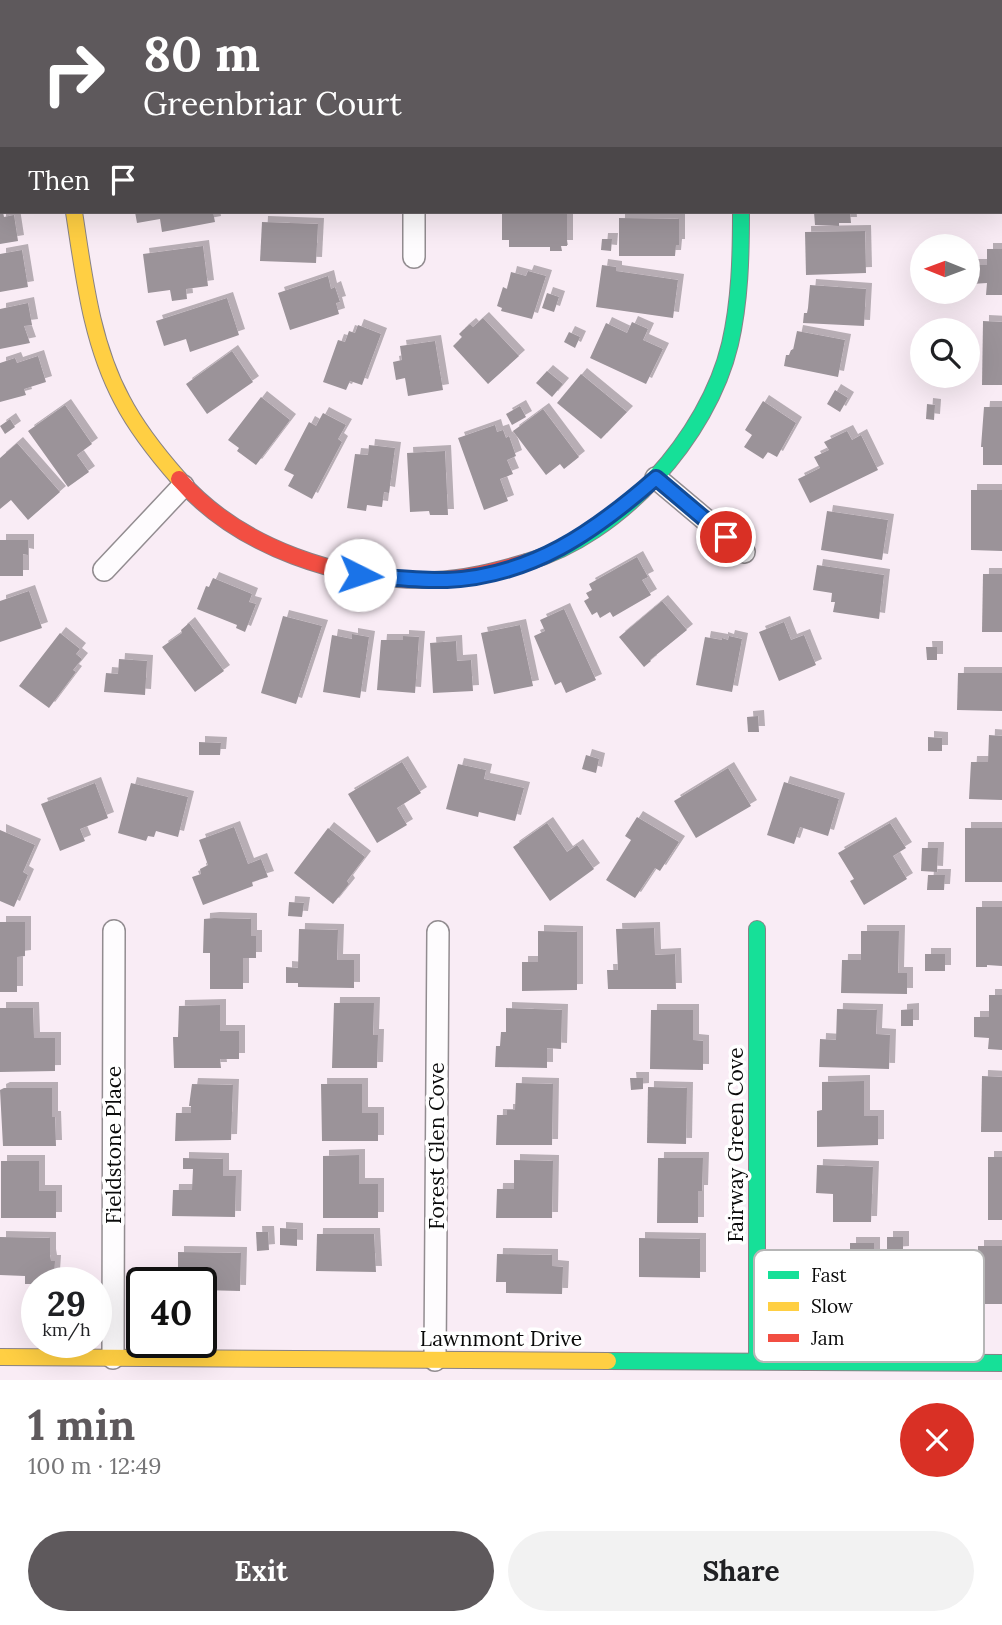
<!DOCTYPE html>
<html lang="en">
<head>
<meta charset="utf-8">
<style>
  body { margin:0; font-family:Lora,serif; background:#f2f2f2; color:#202124; height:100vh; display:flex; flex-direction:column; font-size:26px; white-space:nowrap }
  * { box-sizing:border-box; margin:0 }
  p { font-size:23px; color:#757577 }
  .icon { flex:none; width:38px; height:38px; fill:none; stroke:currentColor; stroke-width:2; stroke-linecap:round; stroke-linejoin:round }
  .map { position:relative; height:1380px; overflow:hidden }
  .panel { display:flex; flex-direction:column; background:#fff; flex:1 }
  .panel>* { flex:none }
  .top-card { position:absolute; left:0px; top:0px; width:1003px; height:214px; box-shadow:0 7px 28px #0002; background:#5e595c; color:#fff; overflow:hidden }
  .needle { width:46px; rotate:271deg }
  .buttons { position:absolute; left:910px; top:234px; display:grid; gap:14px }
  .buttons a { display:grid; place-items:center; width:70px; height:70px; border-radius:50%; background:#fff; box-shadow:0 7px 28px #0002; font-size:35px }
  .speed { position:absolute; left:21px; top:1267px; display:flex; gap:14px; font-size:35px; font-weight:700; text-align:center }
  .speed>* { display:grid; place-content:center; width:91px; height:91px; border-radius:50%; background:#fff; box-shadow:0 7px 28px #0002; line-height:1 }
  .speed small { font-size:18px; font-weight:400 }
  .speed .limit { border:4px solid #111; border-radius:10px; background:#fff; color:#111 }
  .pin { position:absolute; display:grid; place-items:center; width:60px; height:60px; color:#fff; margin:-30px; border:4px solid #fff; border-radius:50%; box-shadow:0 2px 7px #0007 }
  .me { position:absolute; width:77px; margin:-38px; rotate:94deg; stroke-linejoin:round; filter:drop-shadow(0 0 5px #0008) }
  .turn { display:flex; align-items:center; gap:24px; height:147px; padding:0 28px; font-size:32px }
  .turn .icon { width:91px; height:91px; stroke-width:2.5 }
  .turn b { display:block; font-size:49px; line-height:60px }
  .then { display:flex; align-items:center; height:66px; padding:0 28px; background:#0003; gap:14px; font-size:26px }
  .round { display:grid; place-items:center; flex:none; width:74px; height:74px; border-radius:37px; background:#f2f2f2 }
  .overview { display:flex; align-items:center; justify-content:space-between; height:119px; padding:0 28px }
  h1 { font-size:42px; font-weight:700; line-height:52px; color:#5e595c }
  .primary-button { display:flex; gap:14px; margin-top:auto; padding:14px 28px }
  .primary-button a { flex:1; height:80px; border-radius:42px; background:#5e595c; color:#fff; font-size:28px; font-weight:700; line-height:80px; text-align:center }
  .primary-button a+a { background:#f2f2f2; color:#202124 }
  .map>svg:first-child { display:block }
</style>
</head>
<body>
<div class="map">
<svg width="1002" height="1380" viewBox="0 0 1002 1380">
  <defs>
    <filter id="shadow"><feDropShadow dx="6" dy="-6" stdDeviation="0" flood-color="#0004"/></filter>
  </defs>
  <rect width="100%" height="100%" fill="#f9ecf5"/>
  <g fill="#9b9399" filter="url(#shadow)">
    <polygon points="0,212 3,212 4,217 14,215 18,241 0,244"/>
    <polygon points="135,212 213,212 215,222 162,232 160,219 137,223"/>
    <polygon points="814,212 850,212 851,223 839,223 839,226 815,225"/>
    <polygon points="502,214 567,214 567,246 561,246 562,251 550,251 550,247 509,247 509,240 502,240"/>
    <polygon points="619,218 679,219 679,245 676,245 675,256 619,256"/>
    <polygon points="262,222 318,224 316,263 260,261"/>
    <polygon points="865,231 866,273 806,275 805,232"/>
    <polygon points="602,239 612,239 611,251 601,250"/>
    <polygon points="203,246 208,286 186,289 187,299 172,301 170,290 148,293 143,254"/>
    <polygon points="987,249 1002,249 1002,295 986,295 987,283 971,284 970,265 987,265"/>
    <polygon points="22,250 28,287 0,292 0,254"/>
    <polygon points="602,265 616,267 616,271 678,280 673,318 596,307"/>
    <polygon points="528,271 546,276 532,319 501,311 502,308 497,306 503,287 507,289 511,272 526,276"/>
    <polygon points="328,276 331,289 335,287 340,302 336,303 339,314 290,330 278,293"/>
    <polygon points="810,285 866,289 864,326 803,323 804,313 807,313 808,308"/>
    <polygon points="547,293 559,297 554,312 542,308"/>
    <polygon points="227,298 239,335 190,352 186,339 164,346 156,321"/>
    <polygon points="28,303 32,325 24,326 30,343 0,349 0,309"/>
    <polygon points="483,318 519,356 488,384 453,346 462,337 459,334 463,330 470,324 473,327"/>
    <polygon points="983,321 1002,322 1002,385 982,385"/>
    <polygon points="632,322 648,329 643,340 663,349 646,384 590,358 606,323 627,333"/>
    <polygon points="358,325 381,334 362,385 350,381 346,390 323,382 338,340 345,342 349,331 355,333"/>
    <polygon points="797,331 845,340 838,377 784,366 786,355 789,355 791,350 793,350"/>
    <polygon points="569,332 580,337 575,348 564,342"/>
    <polygon points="435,341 443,390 408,396 405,378 396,380 393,362 402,360 400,346"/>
    <polygon points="232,351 253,382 207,414 186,384"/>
    <polygon points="38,356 46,382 24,389 26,395 0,402 0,363 15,358 17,363"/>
    <polygon points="547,371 563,384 552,397 536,383"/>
    <polygon points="581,374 627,412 601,439 557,403"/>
    <polygon points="835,390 848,398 840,412 827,404"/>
    <polygon points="261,397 290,420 256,465 237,451 239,448 228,440"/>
    <polygon points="763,401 796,423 777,457 768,452 763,459 744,447 752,435 745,430"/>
    <polygon points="927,404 935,405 934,420 926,419"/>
    <polygon points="65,405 92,444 77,455 89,472 68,487 28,431"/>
    <polygon points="520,406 526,417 512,425 506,414"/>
    <polygon points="984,407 1002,407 1002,465 983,465 983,447 981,447"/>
    <polygon points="543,409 579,457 564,469 560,464 546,475 513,431"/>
    <polygon points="323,413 346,425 338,439 342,442 312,499 288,486 294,475 284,470 309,422 316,426"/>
    <polygon points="10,419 15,427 5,434 0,426"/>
    <polygon points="495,425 497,432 503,430 506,438 509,436 516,456 507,460 513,474 500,479 508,501 484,510 458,438"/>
    <polygon points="847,431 852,440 861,435 878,470 810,503 798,479 820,468 814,457 829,450 824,442"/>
    <polygon points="17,443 60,492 28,520 11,500 0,509 0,458"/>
    <polygon points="369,445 395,448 389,493 384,492 382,507 367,505 366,511 347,508 355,454 368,455"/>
    <polygon points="445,451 448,515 430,515 429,511 410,512 407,453"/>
    <polygon points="971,490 1002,490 1002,551 971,550"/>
    <polygon points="827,511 888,520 882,560 821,550"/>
    <polygon points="0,540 28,540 28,555 23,554 23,576 0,576"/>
    <polygon points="637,557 648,577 642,580 651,595 613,617 610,612 600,618 597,612 592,615 584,601 589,598 586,593 592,590 589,584"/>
    <polygon points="817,565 884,575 879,619 833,612 835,602 831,602 832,593 813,590"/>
    <polygon points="983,574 1002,574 1002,632 982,632"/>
    <polygon points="213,578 252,594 249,602 256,604 245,632 236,628 237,625 197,609 206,586 209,587"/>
    <polygon points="29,591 42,628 0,642 0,601"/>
    <polygon points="662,601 687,630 650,660 651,661 644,667 619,637"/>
    <polygon points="564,609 596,680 566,693 561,682 555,685 534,636 545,631 540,620"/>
    <polygon points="283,616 322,626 296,704 261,693"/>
    <polygon points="784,622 791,640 804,635 816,665 779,681 759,632"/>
    <polygon points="189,623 224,671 195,692 162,647 182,633 181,630"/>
    <polygon points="520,625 533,686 494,694 481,633"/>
    <polygon points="60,633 80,649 76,654 82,659 73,670 76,672 49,708 19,686"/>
    <polygon points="352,634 369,637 360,698 323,692 332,635 352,639"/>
    <polygon points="403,636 419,637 415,693 377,690 381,640 403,640"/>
    <polygon points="729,636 742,639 732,692 696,685 705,637 722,640 722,638 728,640"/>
    <polygon points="456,641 457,661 471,660 473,691 433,693 430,643"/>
    <polygon points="926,647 937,647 937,660 927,660"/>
    <polygon points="119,659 147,661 145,695 104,692 106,673 118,674"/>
    <polygon points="958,673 1002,673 1002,711 957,710"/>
    <polygon points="758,716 759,732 748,732 747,717"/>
    <polygon points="989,735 1002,736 1002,800 969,799 971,762 988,762"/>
    <polygon points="928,737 942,738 942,751 928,751"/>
    <polygon points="199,742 221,743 220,755 199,755"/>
    <polygon points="586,755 599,759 596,773 582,769"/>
    <polygon points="402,762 421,793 397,808 407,825 377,843 348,794"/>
    <polygon points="458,764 486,770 484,779 524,788 515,821 479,812 478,817 446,809"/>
    <polygon points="728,768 751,806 696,838 674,801"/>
    <polygon points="784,782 839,799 828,836 800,827 794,844 767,835"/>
    <polygon points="95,783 108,818 80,829 85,841 60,851 41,804"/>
    <polygon points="131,783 188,797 178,837 156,831 154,837 148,836 146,841 118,833"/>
    <polygon points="637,817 679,842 660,871 655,868 635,898 606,880 631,840 625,836"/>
    <polygon points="547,823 567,852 577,845 594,869 550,901 513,847"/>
    <polygon points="890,823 906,848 893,856 907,879 864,905 850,881 854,879 838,853"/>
    <polygon points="234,827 248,864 261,859 268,877 252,882 253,886 203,905 192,877 201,874 200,869 208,865 199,840"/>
    <polygon points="328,828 365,857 347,881 349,884 333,904 294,873"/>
    <rect x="965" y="828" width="37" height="54"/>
    <polygon points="0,830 35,845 23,872 28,875 14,907 0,901"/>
    <polygon points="922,848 938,848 937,872 921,871"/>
    <polygon points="928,875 945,875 944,890 927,890"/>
    <polygon points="289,902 304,903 302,917 288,916"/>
    <polygon points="976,907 1002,907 1002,966 987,965 987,967 976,967"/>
    <polygon points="214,918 251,919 251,936 256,936 256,958 243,958 243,989 210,989 210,953 203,953 204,919"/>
    <polygon points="0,922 25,922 25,956 17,957 17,992 0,992"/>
    <polygon points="654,928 655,955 675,954 676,989 608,989 607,970 618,970 616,929"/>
    <polygon points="299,929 338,930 337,960 354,960 354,988 298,987 298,983 286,983 286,967 298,968"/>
    <polygon points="538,931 577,932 577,990 522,991 522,962 538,962"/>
    <polygon points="861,931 899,931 898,973 907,973 907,994 841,993 842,960 861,960"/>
    <rect x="925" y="954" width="20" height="17"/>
    <polygon points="989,995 1002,995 1002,1050 988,1049 989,1038 974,1037 974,1017 989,1017"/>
    <polygon points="334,1003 374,1003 373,1035 378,1035 377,1068 332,1068"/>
    <polygon points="220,1005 220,1031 239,1031 239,1059 220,1059 221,1068 174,1068 173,1037 178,1037 179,1006"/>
    <polygon points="0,1008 33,1008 34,1038 55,1038 55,1071 0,1072"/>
    <polygon points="506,1008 562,1010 561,1049 547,1048 547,1068 495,1067 496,1046 500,1046 501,1032 506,1032"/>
    <polygon points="837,1009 877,1010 876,1034 890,1035 889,1069 819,1067 820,1039 836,1040"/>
    <polygon points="913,1009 913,1026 901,1026 901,1010"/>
    <polygon points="651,1010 693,1010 693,1040 703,1041 703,1070 650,1069"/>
    <polygon points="982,1076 1002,1077 1002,1132 981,1132"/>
    <polygon points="630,1078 643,1078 643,1089 631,1090"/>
    <polygon points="864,1081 864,1116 878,1116 878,1145 817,1147 817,1111 822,1110 822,1082"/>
    <polygon points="516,1083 553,1084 552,1145 496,1145 497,1115 507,1115 507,1110 515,1110"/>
    <polygon points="192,1084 233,1085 231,1140 175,1141 176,1113 191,1113 191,1106 189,1106"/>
    <polygon points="321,1084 362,1084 362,1113 378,1113 378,1141 322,1141"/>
    <polygon points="648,1087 687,1088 686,1144 647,1143"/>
    <polygon points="4,1088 52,1088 52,1117 55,1117 56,1146 3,1146 0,1090"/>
    <polygon points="359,1155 359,1184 378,1184 378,1218 323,1218 323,1156"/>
    <rect x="988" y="1157" width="14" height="63"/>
    <polygon points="183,1158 223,1159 223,1176 236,1176 235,1217 172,1216 173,1190 192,1190 193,1169 183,1169"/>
    <polygon points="658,1158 703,1158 702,1191 698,1191 698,1223 657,1223"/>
    <polygon points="514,1160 553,1161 552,1218 496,1218 497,1189 514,1189"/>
    <polygon points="1,1161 39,1161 39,1191 56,1191 56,1218 1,1218"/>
    <polygon points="817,1165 873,1167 871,1222 833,1222 833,1194 816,1193"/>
    <polygon points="280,1228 297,1229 297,1246 280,1245"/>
    <polygon points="256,1232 268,1232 269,1250 257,1251"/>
    <polygon points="317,1234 374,1234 376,1272 316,1271"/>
    <polygon points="0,1237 50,1238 50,1255 51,1261 55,1261 54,1276 43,1276 43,1283 37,1284 25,1284 25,1276 0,1275"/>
    <polygon points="887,1237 903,1237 903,1252 887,1253"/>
    <polygon points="639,1238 700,1239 700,1278 639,1277"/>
    <polygon points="850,1243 874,1243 874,1257 879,1257 879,1295 823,1295 823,1257 850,1257"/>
    <polygon points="978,1246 1002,1246 1002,1304 977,1304 978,1287 966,1288 965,1267 978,1268"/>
    <polygon points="178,1252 241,1253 240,1291 201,1290 201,1283 174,1283 174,1273 178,1273"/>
    <polygon points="497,1254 552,1255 552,1266 563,1267 562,1294 506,1293 506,1282 496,1282"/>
  </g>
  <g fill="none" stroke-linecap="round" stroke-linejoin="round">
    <g stroke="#928c90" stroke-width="24">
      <g id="street">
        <polyline points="23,0 23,2"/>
        <polyline points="380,0 381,2"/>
        <polyline points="710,0 711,2"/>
        <polyline points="414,212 414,257"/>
        <polyline points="656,478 744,552"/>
        <polyline points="104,570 183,486"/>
        <polyline points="113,1358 114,931"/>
        <polyline points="435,1360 438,932"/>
      </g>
    </g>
    <g stroke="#888286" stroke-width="18">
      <g id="fast">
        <path d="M527 562C619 536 708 437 730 344 740 301 741 256 741 212"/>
        <polyline points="757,929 757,1361"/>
        <polyline points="608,1361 1002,1363"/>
      </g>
    </g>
    <g stroke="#888286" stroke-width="18">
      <g id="slow">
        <path d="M74 212C84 276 91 342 122 400 137 429 157 454 179 479"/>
        <polyline points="0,1357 608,1361"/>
      </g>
    </g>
    <g stroke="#888286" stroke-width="18">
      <path id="jam" d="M179 479C239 548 342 582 432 580 465 579 496 571 527 562"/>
    </g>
    <use href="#street" stroke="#fefcfe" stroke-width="21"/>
    <use href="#fast" stroke="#16e098" stroke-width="16"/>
    <use href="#slow" stroke="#ffcf43" stroke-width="16"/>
    <use href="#jam" stroke="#f24e42" stroke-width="16"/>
  </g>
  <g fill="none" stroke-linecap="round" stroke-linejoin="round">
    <g stroke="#114b97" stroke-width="18">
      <path id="route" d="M360 575C389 577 418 581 447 580 532 576 594 532 656 478L726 537"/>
    </g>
    <use href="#route" stroke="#1a73e8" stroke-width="12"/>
  </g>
  <g text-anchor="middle" stroke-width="7" stroke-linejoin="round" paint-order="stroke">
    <g font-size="21" fill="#0a0a0a" stroke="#fff">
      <text transform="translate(114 1145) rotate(-90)" y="7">Fieldstone Place</text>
      <text transform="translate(736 1145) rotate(-90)" y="7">Fairway Green Cove</text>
      <text transform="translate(437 1146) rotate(-90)" y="7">Forest Glen Cove</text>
      <text x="501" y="1346">Lawnmont Drive</text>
    </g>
  </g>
  <rect x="754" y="1250" width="230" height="112" rx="10" fill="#fff" stroke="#b6b6b6" stroke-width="2"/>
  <rect x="768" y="1271" width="31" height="8" fill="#16e098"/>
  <rect x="768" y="1302" width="31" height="9" fill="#ffcf43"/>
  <rect x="768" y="1334" width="31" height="8" fill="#f24e42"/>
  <g font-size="19" fill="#0a0a0a">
    <text x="811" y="1282">Fast</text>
    <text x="811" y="1313">Slow</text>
    <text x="811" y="1345">Jam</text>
  </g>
</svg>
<div class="buttons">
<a><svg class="needle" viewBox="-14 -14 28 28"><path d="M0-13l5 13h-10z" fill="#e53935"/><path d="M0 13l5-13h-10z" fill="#757577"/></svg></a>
<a><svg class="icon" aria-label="search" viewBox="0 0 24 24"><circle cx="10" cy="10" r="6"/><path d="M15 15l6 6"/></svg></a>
</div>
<div class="speed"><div>29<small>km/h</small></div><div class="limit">40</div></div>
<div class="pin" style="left:726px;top:537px;background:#d93025"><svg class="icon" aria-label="arrive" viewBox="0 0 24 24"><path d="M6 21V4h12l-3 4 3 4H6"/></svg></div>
<svg class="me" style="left:360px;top:575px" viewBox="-20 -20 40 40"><circle r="19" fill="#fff"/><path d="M0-13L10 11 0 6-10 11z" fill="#1a73e8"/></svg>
<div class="top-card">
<div class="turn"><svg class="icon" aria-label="right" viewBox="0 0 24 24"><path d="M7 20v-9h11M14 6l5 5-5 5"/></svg><div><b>80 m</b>Greenbriar Court</div></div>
<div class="then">Then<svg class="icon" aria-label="arrive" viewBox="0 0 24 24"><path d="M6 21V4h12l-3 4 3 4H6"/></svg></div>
</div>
</div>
<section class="panel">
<div class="overview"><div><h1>1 min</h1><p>100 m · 12:49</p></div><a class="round" style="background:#d93025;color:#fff"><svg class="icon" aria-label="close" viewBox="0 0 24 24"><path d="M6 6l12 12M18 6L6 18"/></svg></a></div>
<div class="primary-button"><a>Exit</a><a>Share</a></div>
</section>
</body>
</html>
